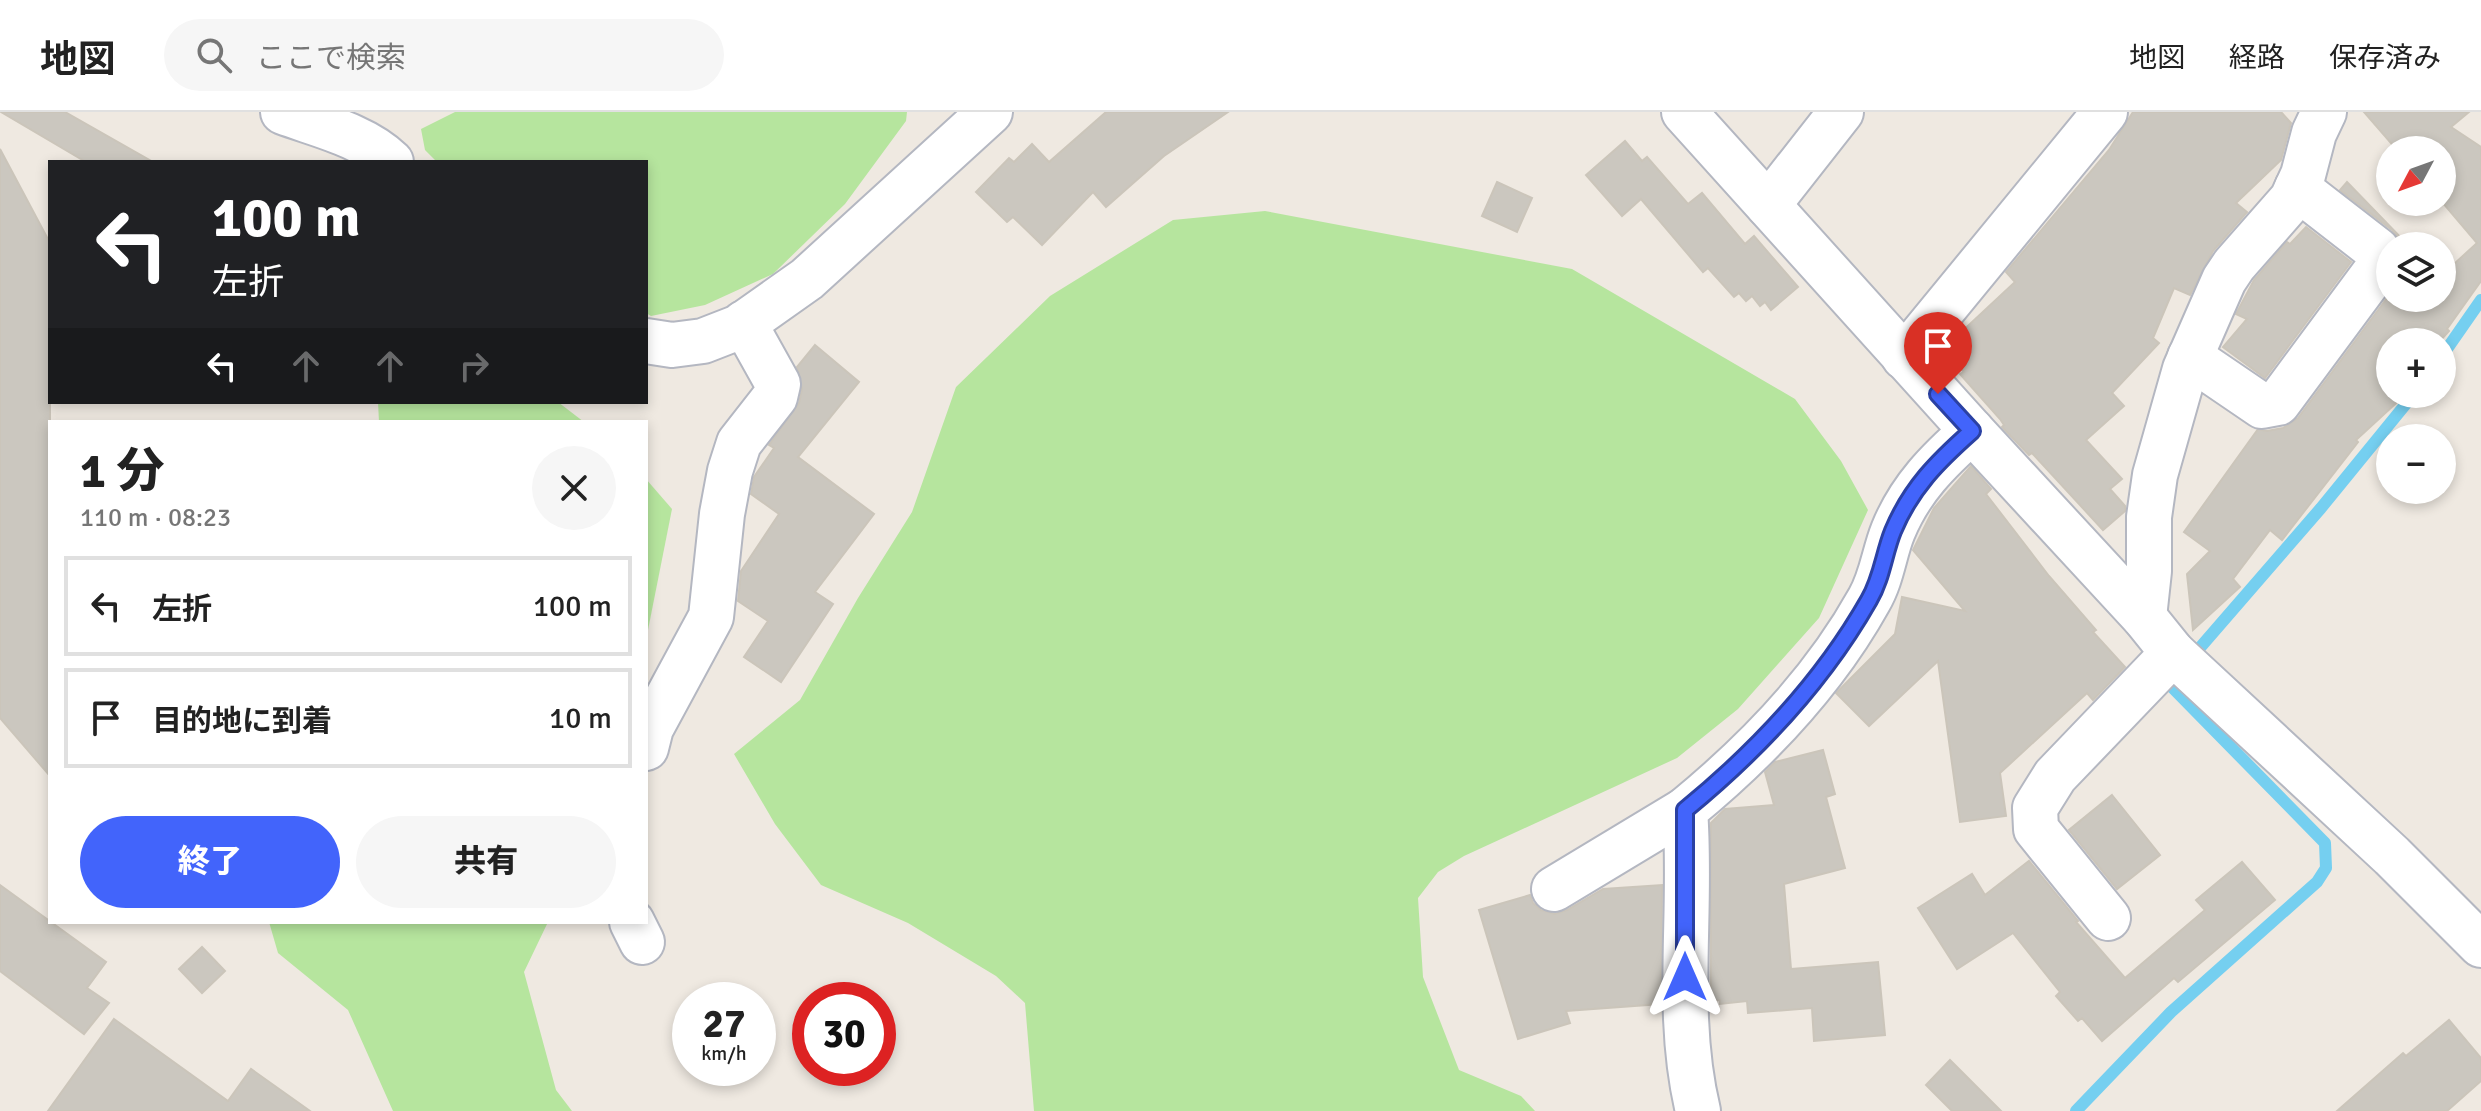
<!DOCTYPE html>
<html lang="ja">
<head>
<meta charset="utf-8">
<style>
  body { margin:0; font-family:Signika,"Noto Sans JP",sans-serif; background:#f6f6f6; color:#222; height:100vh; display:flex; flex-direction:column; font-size:30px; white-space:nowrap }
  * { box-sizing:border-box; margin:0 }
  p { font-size:26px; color:#767676 }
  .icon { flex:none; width:44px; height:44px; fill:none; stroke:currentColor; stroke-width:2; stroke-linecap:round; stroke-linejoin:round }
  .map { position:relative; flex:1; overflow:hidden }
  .sheet { position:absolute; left:48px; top:308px; width:600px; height:504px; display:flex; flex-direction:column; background:#fff; border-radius:0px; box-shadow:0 4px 12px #0003 }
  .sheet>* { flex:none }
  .hud { position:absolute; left:48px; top:48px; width:600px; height:244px; border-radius:0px; box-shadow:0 4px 12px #0003; background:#202124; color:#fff; overflow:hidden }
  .needle { width:52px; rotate:229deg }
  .buttons { position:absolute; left:2376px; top:24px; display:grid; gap:16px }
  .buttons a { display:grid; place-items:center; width:80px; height:80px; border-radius:50%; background:#fff; box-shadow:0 4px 12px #0003; font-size:40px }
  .speed { position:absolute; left:672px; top:870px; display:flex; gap:16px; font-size:40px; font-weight:700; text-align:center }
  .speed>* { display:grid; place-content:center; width:104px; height:104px; border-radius:50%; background:#fff; box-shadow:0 4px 12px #0003; line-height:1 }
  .speed small { font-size:20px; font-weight:400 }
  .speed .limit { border:12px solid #d22; background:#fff; color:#111 }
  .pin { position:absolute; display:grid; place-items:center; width:68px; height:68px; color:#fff; margin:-82px -34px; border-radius:50% 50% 50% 0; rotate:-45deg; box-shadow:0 0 8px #0007 }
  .pin .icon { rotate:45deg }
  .me { position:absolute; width:88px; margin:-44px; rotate:0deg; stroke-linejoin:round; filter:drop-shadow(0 0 6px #0008) }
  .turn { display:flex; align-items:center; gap:28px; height:168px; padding:0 32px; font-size:36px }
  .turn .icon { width:104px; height:104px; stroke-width:2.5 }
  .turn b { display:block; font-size:56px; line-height:68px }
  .lanes { display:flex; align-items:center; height:76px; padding:0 32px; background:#0003; justify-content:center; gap:40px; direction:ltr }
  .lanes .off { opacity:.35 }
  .round { display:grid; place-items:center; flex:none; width:84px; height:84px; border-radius:42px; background:#f6f6f6 }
  .summary { display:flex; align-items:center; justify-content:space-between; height:136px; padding:0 32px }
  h1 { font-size:48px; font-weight:800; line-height:60px }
  .cta { display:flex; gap:16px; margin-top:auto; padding:16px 32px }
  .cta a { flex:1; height:92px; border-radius:48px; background:#4264fb; color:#fff; font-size:32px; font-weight:800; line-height:92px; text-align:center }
  .cta a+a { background:#f6f6f6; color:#222 }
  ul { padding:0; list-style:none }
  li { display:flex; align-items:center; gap:24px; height:100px; margin:0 16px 12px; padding:0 16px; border:4px solid #e0e0e0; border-radius:0px }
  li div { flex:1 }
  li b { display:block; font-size:30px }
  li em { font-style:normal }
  header { display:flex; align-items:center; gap:48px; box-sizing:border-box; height:112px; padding:0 40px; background:#fff; border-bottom:2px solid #e0e0e0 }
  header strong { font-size:38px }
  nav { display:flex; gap:44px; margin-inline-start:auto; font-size:28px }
  .search { width:560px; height:72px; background:#f6f6f6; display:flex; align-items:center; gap:20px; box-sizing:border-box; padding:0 28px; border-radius:44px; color:#767676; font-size:30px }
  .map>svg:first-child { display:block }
</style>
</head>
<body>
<header>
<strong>地図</strong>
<div class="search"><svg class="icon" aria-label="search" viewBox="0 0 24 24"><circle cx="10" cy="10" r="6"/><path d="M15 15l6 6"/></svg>ここで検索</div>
<nav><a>地図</a><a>経路</a><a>保存済み</a></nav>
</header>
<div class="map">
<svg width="2481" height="999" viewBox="0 0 2481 999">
  <rect width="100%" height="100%" fill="#efe9e1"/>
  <g fill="#b6e59e">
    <polygon points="455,0 907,0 906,9 845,92 773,162 705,193 651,204 646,201 646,50 437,50 425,38 421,17"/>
    <polygon points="1265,99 1572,157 1795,287 1841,349 1868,398 1819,506 1738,597 1677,646 1464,744 1438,760 1418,786 1423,865 1459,958 1521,984 1535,999 1034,999 1025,891 996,864 908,811 821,773 775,712 734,642 800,588 858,486 912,400 956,275 1050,184 1173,108"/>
    <polygon points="378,290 558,290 584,310 379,310"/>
    <polygon points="646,367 672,397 646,528"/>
    <polygon points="269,810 548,810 524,860 556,978 572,999 393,999 348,898 278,841"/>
  </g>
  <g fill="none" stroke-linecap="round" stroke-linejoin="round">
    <g stroke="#75cff0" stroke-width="12">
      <polyline points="2442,244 2481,188"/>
      <polyline points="2191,546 2321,396 2414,282"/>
      <polyline points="2076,999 2171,900 2317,770 2326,756 2325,731 2169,572 2176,563"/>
    </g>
  </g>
  <g fill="#cbc7bf" stroke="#cbc5ba" stroke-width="2">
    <polygon points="1,0 65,0 153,50 86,50"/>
    <polygon points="1106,0 1228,0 1164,44 1106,95 1093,80 1042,133 1013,105 1007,110 976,80 1009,46 1014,50 1032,32 1049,50"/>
    <polygon points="2133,0 2281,0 2291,11 2281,48 2236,91 2247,100 2213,139 2190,183 2174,176 2153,226 2159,231 2112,281 2124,294 2086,328 2122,367 2110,377 2125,394 2125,399 2103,418 2032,341 2029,343 2002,315 2004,313 2000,307 1960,262 1964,260 1958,253 1961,251 1957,245 1968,236 1957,224 2015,170 2006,160 2109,38"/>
    <polygon points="2364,0 2469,0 2451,15 2481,35 2481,169 2447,217 2449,219 2439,230 2390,230 2390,282 2406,282 2356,328 2358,330 2282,428 2270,418 2233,467 2240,475 2193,518 2187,462 2210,439 2184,420 2258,317 2267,319 2283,316 2298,306 2390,182 2390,186 2442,186 2442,163 2477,131 2442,90 2442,38 2397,38"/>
    <polygon points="1625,29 1642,49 1647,45 1688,92 1702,81 1745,132 1754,124 1798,175 1771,198 1765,190 1760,194 1752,184 1746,189 1739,181 1734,185 1708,156 1703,160 1641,87 1622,104 1586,63"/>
    <polygon points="0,37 50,131 50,664 0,606"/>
    <polygon points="1497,70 1532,86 1517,120 1482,104"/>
    <polygon points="2347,70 2409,134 2402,134 2392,118 2340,78"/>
    <polygon points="2306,115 2351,150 2265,266 2223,235 2247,207 2236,202 2254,168 2287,130 2290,132"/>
    <polygon points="815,233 859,270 798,345 874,402 815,480 833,492 781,570 744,545 768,509 738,489 741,459 779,402 751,382 754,365 774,336 769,333 799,291 802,277 797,255"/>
    <polygon points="1971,354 1991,377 1986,382 2049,464 2096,518 2093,520 2125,555 2093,588 2087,581 2000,661 2006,704 1960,710 1938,549 1869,614 1836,581 1895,522 1902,485 1965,499 1913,438 1934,396"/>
    <polygon points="1823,638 1835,682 1826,685 1845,756 1784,772 1791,857 1878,850 1885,923 1814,929 1812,896 1748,901 1747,889 1720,892 1720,888 1711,889 1711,711 1725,697 1774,693 1765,660 1775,650"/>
    <polygon points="2112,683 2160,743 2117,777 2069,718"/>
    <polygon points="2029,749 2078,809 2076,810 2125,866 2205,798 2196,788 2242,750 2275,788 2178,870 2174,866 2102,929 2082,906 2078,909 2056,884 2060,880 2013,821 1957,857 1918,796 1972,762 1985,783"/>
    <polygon points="0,773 106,850 87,876 109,891 84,922 0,859"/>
    <polygon points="1662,773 1661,892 1566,899 1570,911 1518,927 1479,798 1530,783 1533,791 1541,798 1555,802 1567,798 1603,777"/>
    <polygon points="202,835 225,859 202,881 179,857"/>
    <polygon points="114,907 228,989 251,957 310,999 48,999"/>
    <polygon points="2449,908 2481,946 2481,969 2447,999 2337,999 2403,941 2406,944"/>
    <polygon points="1950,948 2001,999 1952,999 1926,973"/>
  </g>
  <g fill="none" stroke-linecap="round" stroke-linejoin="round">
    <g stroke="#b4b7c1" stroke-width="48">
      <g id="minor">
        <path d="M283 0C318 13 363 23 391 50"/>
        <polyline points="1684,0 1972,319 2144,505 2173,541 2392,744 2481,833"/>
        <polyline points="1768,93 1841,0"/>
        <polyline points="646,229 672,233 703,229 739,215 807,167 990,0"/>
        <polyline points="1904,245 2105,0"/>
        <polyline points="2190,245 2262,294 2278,291 2381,152 2377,138 2297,76"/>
        <polyline points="2144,505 2149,459 2149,405 2155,363 2185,257 2224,168 2234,153 2292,87 2303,63 2314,21 2324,0"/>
        <polyline points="646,636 651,616 711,505 722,402 730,359 739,331 775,285 778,272 744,211"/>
        <polyline points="1554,777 1685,698"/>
        <polyline points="2108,806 2036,717 2035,696 2055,664 2173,541"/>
        <polyline points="632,810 642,830"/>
        <path d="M1698 999C1674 900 1693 798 1685 698 1757 639 1824 569 1869 488 1882 466 1884 441 1893 419 1910 377 1938 349 1972 319"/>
      </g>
    </g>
    <use href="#minor" stroke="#fff" stroke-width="44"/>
  </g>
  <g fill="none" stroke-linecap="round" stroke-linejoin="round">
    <g stroke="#2b41a3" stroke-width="20">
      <path id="route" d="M1685 865V698C1757 639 1823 569 1869 488 1882 466 1884 441 1893 419 1911 376 1937 350 1972 319L1938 282"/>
    </g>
    <use href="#route" stroke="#4264fb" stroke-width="14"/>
  </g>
</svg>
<div class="buttons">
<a><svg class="needle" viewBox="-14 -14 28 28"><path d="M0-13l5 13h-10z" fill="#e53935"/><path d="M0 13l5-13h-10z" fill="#767676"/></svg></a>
<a><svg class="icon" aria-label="layers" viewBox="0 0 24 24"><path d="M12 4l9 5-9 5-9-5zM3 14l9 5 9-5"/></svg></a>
<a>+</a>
<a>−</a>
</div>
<div class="speed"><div>27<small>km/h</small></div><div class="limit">30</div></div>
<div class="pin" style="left:1938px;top:282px;background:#d93025"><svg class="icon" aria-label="arrive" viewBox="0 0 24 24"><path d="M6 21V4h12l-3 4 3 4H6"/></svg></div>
<svg class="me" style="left:1685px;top:865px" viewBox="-20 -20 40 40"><path d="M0-17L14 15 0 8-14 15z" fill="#4264fb" stroke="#fff" stroke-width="4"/></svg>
<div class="hud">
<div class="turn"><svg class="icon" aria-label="left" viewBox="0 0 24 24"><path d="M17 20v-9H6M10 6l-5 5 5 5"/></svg><div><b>100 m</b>左折</div></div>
<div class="lanes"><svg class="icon" aria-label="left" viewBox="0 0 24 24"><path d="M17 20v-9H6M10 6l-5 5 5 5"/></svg><svg class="icon off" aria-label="ahead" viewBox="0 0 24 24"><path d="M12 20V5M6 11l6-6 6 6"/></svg><svg class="icon off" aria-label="ahead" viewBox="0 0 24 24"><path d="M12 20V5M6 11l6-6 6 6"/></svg><svg class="icon off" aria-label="right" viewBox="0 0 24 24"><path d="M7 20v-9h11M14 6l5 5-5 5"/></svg></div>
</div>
<section class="sheet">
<div class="summary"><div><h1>1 分</h1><p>110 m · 08:23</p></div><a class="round"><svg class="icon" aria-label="close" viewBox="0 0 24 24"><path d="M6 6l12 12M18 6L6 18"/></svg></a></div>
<ul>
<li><svg class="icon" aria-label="left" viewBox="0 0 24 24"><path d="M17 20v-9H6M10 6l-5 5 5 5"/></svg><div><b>左折</b></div><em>100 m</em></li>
<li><svg class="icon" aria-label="arrive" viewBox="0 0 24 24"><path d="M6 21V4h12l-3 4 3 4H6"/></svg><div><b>目的地に到着</b></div><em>10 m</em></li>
</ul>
<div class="cta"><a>終了</a><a>共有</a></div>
</section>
</div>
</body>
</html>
